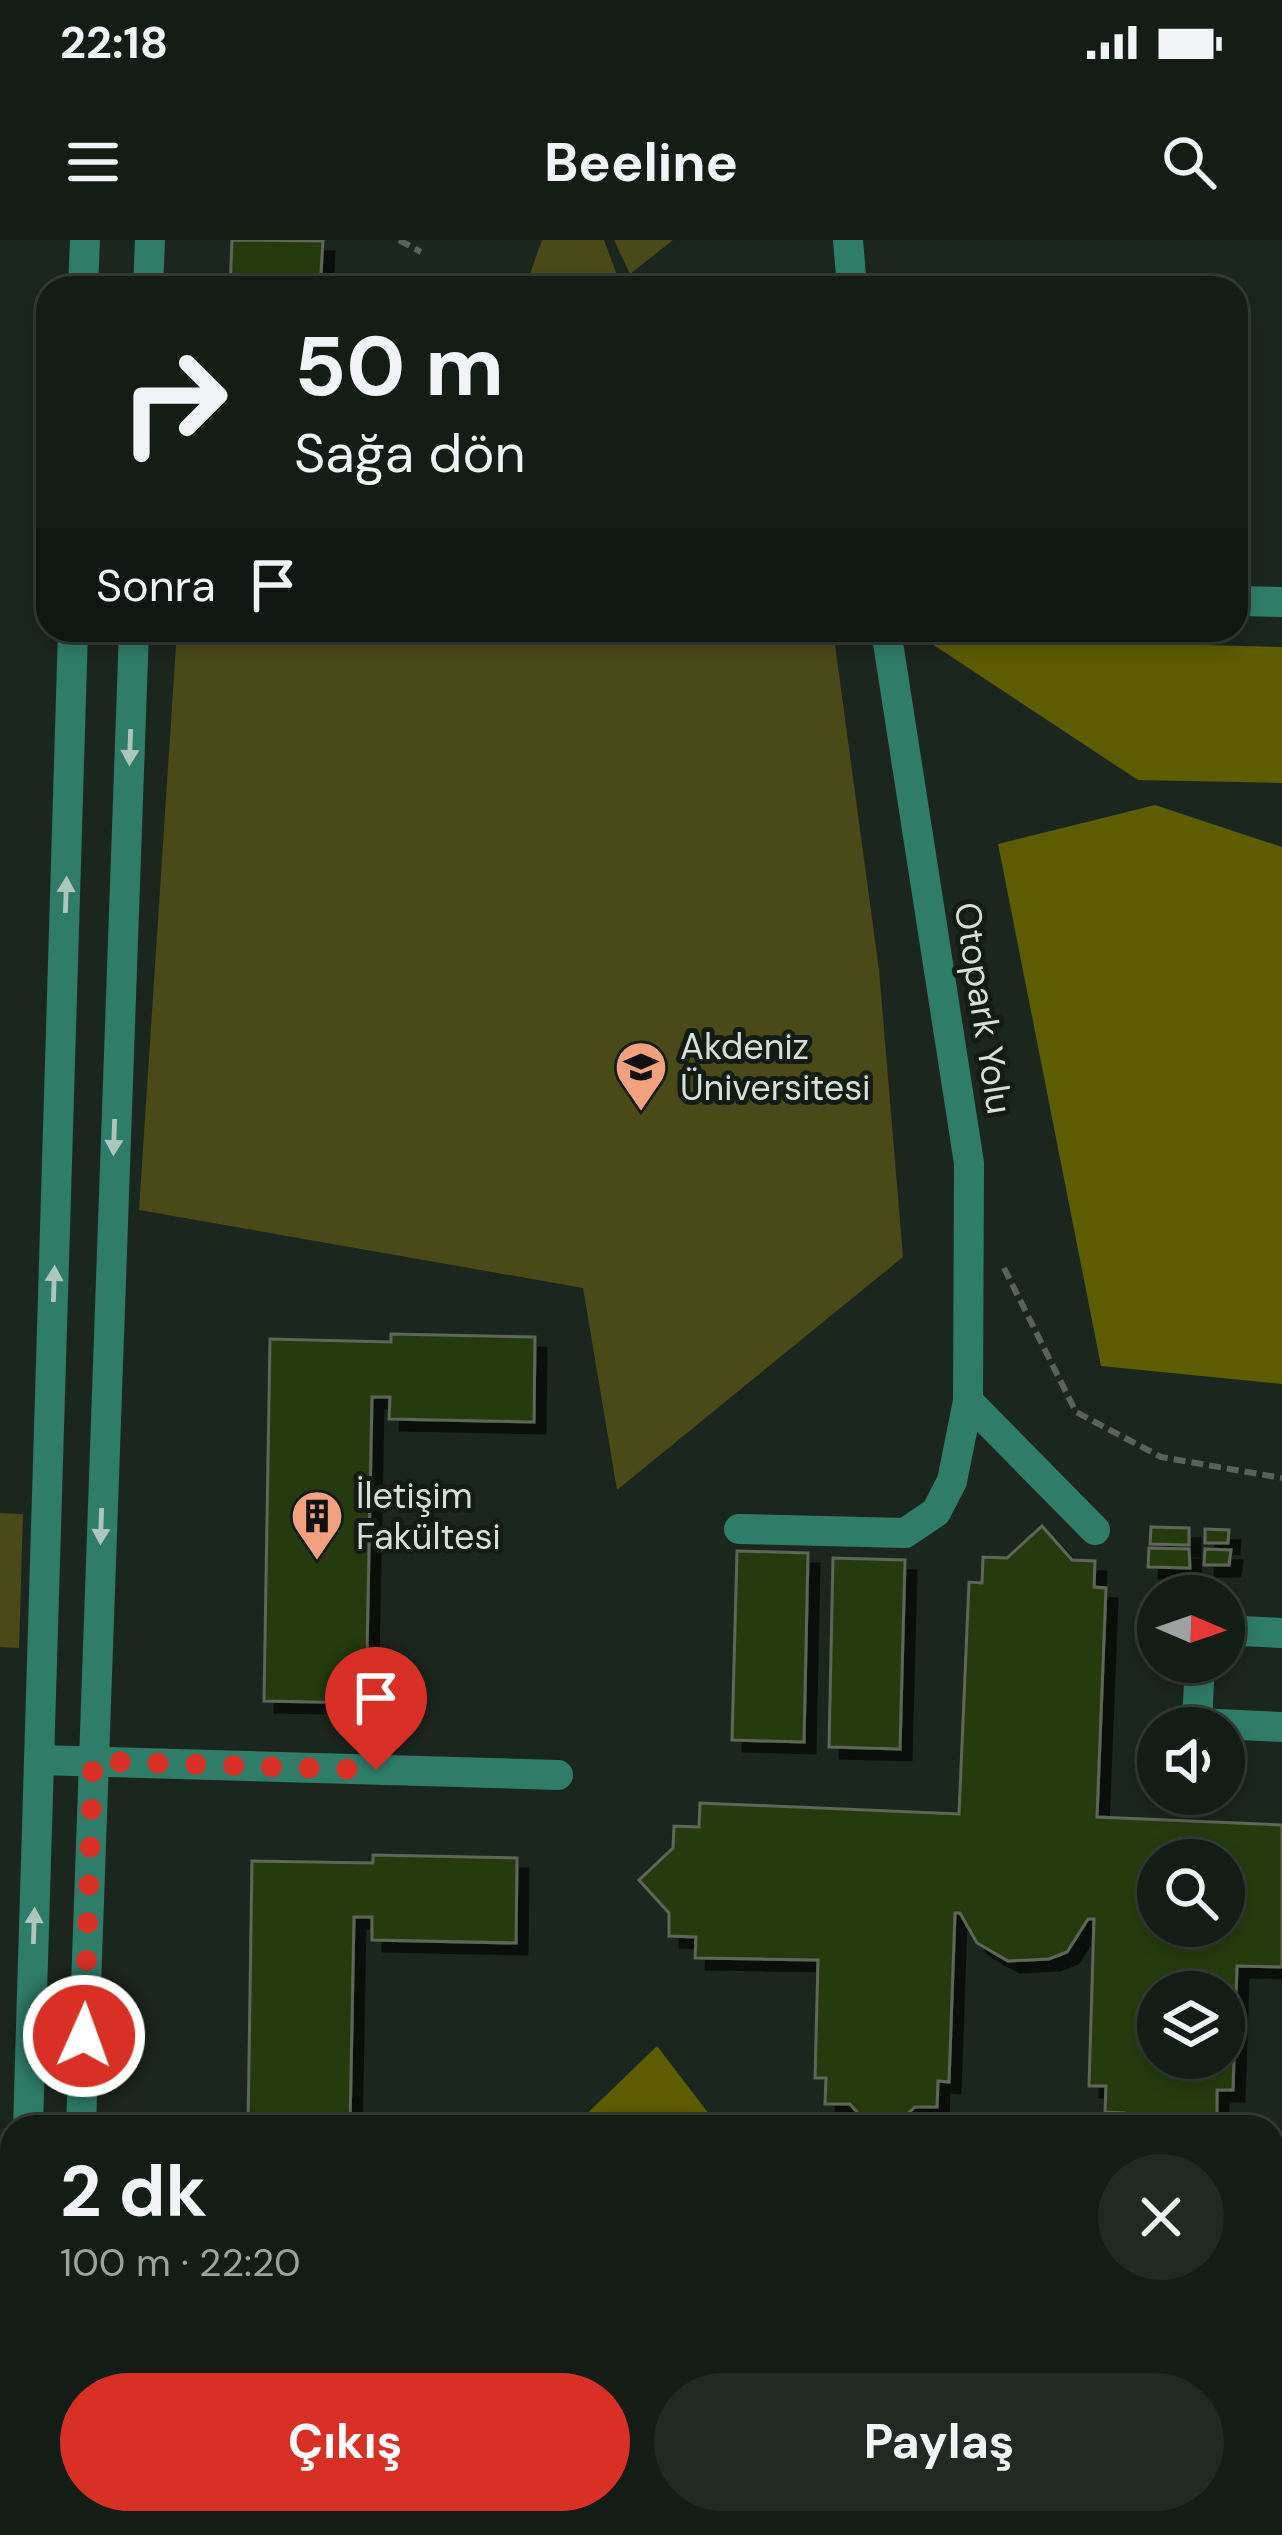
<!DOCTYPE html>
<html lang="tr">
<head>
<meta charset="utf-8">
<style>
  body { margin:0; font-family:"DM Sans",sans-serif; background:#212923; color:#f1f3f6; height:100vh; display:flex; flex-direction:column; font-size:45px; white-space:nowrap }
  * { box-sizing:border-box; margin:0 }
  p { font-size:39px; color:#9da1a1 }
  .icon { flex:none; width:66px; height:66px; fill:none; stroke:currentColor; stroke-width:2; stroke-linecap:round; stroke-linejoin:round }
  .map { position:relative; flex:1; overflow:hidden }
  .drawer { position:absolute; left:0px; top:1875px; width:1284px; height:420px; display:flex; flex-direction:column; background:#141c16; border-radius:36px 36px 0 0; box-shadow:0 6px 18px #0003,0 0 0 3px #333a35 }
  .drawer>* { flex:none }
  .top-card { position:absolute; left:36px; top:36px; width:1212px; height:366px; border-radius:36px; box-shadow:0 6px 18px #0003,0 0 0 3px #333a35; background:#141c16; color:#f1f3f6; overflow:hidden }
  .needle { width:78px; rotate:92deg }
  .tools { position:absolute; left:1137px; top:1335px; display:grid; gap:24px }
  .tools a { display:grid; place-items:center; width:108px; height:108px; border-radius:50%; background:#141c16; box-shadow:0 6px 18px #0003,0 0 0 3px #333a35; font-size:60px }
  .pin { position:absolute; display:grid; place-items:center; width:102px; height:102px; color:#fff; margin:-123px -51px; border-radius:50% 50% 50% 0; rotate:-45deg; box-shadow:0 0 12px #0007 }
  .pin .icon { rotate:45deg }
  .me { position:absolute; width:132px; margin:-66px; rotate:2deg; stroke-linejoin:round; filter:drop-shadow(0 0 9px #0008) }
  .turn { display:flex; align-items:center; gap:42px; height:252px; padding:0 60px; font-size:54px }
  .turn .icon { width:156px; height:156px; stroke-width:2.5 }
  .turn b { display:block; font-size:84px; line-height:102px }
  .then { display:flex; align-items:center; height:114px; padding:0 60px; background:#0003; gap:24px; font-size:45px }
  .round { display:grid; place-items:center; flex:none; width:126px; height:126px; border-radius:63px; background:#212923 }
  .headline { display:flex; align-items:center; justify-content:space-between; height:204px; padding:0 60px }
  h1 { font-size:72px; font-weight:700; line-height:90px }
  .cta { display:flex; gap:24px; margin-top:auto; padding:24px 60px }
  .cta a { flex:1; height:138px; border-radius:72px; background:#d93025; color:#fff; font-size:48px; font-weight:700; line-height:138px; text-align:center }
  .cta a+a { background:#212923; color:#f1f3f6 }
  .status { display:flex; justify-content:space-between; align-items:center; height:84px; padding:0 60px; background:#141c16; direction:ltr }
  .status svg { height:33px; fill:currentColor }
  header { display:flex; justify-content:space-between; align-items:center; height:156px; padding:0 60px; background:#141c16; font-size:54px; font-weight:700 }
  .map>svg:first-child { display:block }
</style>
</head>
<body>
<div class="status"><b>22:18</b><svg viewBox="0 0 49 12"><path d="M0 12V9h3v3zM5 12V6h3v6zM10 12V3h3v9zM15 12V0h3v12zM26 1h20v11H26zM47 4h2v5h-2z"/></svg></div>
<header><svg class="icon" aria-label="menu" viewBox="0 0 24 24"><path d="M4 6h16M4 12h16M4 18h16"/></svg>Beeline<svg class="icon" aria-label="search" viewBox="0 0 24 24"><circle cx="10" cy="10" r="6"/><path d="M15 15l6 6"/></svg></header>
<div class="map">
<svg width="1282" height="2295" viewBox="0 0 1282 2295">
  <defs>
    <filter id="shadow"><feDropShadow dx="11" dy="11" stdDeviation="0" flood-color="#0009"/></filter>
  </defs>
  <rect width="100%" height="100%" fill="#1b261e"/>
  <g fill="#4a4918">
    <polygon points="542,0 604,0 617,35 576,43 530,34"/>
    <polygon points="614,0 673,0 630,34"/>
    <polygon points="177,390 833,390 879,730 903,1017 617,1250 583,1048 139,970"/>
    <polygon points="0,1273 23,1274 19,1408 0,1407"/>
  </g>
  <g fill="#5d5c00">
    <polygon points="923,398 1282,407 1282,543 1138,540"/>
    <polygon points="1155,565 1282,607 1282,1144 1101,1126 998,604"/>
    <polygon points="657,1806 719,1887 573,1887"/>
    <rect x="632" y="2283" width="244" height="12"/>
  </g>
  <g fill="#273b0d" stroke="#5f6659" stroke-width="3" fill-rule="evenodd" filter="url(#shadow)">
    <polygon points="232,0 323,1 320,48 230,48"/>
    <polygon points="391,1094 535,1097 534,1182 389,1179 390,1157 372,1157 366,1463 264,1461 270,1099 391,1102"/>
    <path d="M1042 1286 1072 1320 1095 1321 1094 1347 1106 1348 1097 1577 1282 1585V1727L1237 1726 1233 1850H1217V1876L1191 1875 1178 1887H1139L1125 1873 1105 1872 1106 1846H1089L1094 1679H1088L1067 1712 1049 1719 1008 1721 977 1703 960 1673H955L949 1842 938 1841 937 1867H915L893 1887H870L850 1864H825L826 1838H815L818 1720 695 1718 696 1697 669 1696V1673L639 1640 673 1608 674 1586 699 1587 700 1563 959 1574 969 1342 982 1343 983 1317 1007 1318ZM1158 1620H1224V1686H1158ZM1158 1752H1224V1818H1158Z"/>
    <polygon points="1151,1287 1189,1288 1189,1305 1150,1304"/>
    <polygon points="1205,1289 1229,1290 1228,1303 1205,1303"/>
    <polygon points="1149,1308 1189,1309 1190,1328 1148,1327"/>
    <polygon points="1205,1309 1231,1310 1229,1325 1204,1325"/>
    <polygon points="737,1311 808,1313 804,1502 732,1500"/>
    <polygon points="833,1318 905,1320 900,1509 829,1507"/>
    <polygon points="373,1615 517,1618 516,1703 372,1700 372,1677 354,1677 350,1887 248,1887 252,1621 373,1623"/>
    <polygon points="1272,2151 1282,2151 1282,2295 1264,2295 1264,2283 1272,2283"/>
  </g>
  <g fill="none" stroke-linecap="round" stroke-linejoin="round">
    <g stroke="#59635c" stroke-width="6" stroke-dasharray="12 6" stroke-linecap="butt">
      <polyline points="399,0 421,12"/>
      <polyline points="1004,1028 1076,1172 1161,1217 1282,1238"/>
    </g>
    <g stroke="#2f7d69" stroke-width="30">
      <polyline points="848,0 852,48"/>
      <polyline points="83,48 85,0"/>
      <polyline points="148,48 150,0"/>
      <polyline points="1236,361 1282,362"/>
      <polyline points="968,1161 1095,1290"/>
      <polyline points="739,1289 905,1293 936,1272 952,1241 968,1161 969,923 886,390"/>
      <polyline points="1224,1390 1282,1393"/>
      <polyline points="1200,1422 1197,1483 1282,1487"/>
      <polyline points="39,1520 558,1535"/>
      <polyline points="28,1887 73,390"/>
      <polyline points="81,1887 134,390"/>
      <polyline points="1272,1981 1282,1981"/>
      <polyline points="0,2082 12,2083"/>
      <polyline points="15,2295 16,2283"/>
      <polyline points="69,2295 69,2283"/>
      <polyline points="546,2295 547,2283"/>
      <polyline points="986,2295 987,2283"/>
    </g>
  </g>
  <defs><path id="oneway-solid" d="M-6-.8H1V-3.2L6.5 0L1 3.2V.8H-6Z" transform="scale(3)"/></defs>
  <g fill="#adc6bd">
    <use href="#oneway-solid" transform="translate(130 507) rotate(92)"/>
    <use href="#oneway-solid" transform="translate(66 655) rotate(-88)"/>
    <use href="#oneway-solid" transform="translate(114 897) rotate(92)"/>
    <use href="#oneway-solid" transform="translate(54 1044) rotate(-88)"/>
    <use href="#oneway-solid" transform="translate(101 1286) rotate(92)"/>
    <use href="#oneway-solid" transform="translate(34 1686) rotate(-88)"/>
  </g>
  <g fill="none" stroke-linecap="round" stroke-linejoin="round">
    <polyline stroke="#d93025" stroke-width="21" stroke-dasharray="0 37.8" points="84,1796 93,1521 376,1530"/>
  </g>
  <defs>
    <g id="university-pin" transform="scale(2.7)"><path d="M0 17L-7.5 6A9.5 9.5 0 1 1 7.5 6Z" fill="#f2a17e" stroke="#121c14"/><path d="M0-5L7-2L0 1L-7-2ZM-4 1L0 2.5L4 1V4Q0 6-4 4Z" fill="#111"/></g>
    <g id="building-pin" transform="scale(2.7)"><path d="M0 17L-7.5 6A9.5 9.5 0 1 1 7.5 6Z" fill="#f2a17e" stroke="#121c14"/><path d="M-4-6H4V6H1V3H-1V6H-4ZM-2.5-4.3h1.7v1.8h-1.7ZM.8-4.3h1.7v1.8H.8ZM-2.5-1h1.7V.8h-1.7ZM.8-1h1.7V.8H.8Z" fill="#111"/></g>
  </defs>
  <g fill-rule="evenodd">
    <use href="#university-pin" x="641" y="827"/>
    <use href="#building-pin" x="317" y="1276"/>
  </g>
  <g text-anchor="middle" stroke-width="10" stroke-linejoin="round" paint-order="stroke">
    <g font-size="36" fill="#d7dfd9" stroke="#121c14">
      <text transform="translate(984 768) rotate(81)" y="13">Otopark Yolu</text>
    </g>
    <g font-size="36" fill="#d7dfd9" stroke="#121c14" text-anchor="start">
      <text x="680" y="819">Akdeniz<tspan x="680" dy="41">Üniversitesi</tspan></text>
      <text x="356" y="1268">İletişim<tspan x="356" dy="41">Fakültesi</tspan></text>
    </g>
  </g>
</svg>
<div class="tools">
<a><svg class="needle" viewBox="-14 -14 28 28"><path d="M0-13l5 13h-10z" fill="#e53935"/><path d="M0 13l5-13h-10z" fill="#9da1a1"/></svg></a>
<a><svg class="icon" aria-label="sound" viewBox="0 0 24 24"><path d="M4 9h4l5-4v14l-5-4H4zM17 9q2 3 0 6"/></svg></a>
<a><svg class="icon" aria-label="search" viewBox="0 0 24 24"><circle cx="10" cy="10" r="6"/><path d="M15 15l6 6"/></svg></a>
<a><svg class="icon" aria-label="layers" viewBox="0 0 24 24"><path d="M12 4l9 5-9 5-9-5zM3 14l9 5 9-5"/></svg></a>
</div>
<div class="pin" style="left:376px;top:1530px;background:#d93025"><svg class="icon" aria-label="arrive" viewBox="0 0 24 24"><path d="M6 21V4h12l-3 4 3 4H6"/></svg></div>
<svg class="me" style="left:84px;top:1796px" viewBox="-20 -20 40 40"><circle r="17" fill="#d93025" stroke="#fff" stroke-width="3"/><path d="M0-11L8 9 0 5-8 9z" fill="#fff"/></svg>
<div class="top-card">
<div class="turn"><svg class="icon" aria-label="right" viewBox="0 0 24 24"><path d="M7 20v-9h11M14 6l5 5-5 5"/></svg><div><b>50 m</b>Sağa dön</div></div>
<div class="then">Sonra<svg class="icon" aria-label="arrive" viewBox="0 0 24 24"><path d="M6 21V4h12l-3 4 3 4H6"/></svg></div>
</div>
<section class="drawer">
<div class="headline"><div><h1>2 dk</h1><p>100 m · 22:20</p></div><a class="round"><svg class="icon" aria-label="close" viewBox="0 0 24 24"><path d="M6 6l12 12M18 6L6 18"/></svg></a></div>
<div class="cta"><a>Çıkış</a><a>Paylaş</a></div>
</section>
</div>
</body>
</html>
